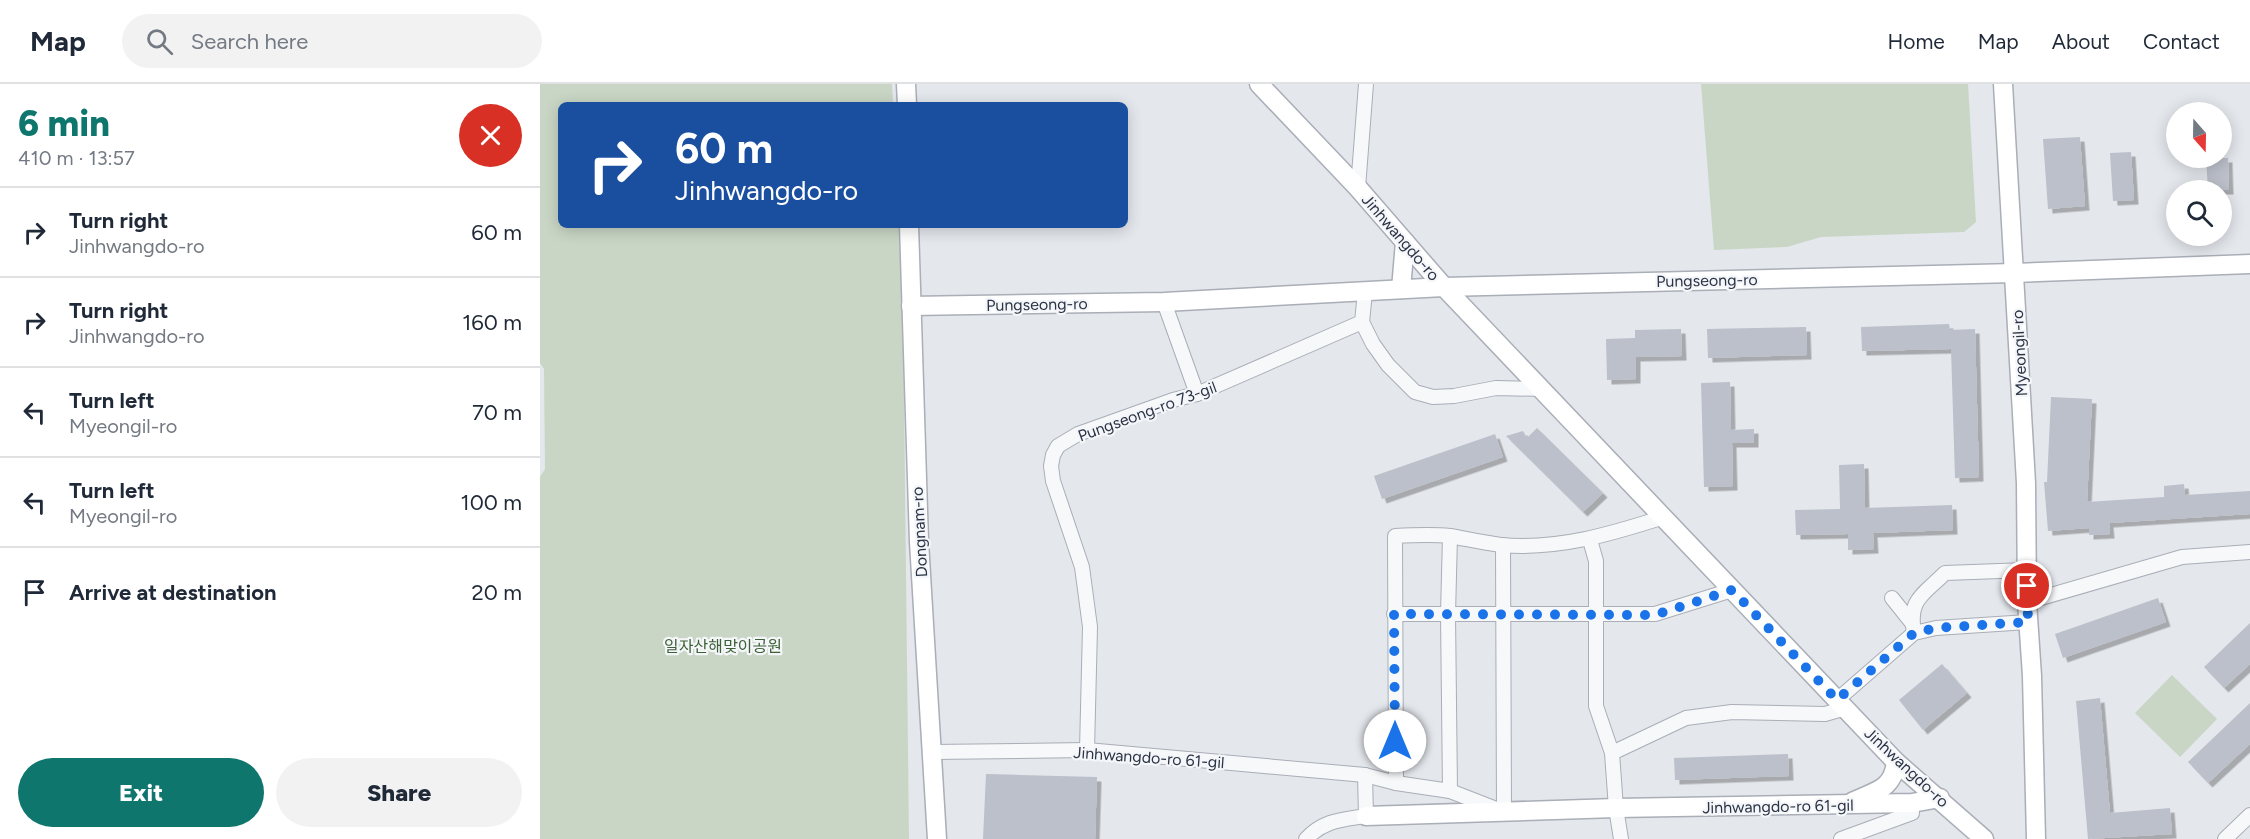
<!DOCTYPE html>
<html lang="en">
<head>
<meta charset="utf-8">
<style>
  body { margin:0; font-family:Figtree,"Noto Sans KR",sans-serif; background:#f2f2f3; color:#1f2937; height:100vh; display:flex; flex-direction:column; font-size:22px; white-space:nowrap }
  * { box-sizing:border-box; margin:0 }
  p { font-size:20px; color:#747a83 }
  .icon { flex:none; width:33px; height:33px; fill:none; stroke:currentColor; stroke-width:2; stroke-linecap:round; stroke-linejoin:round }
  .map { position:relative; flex:1; overflow:hidden }
  .details { display:flex; flex-direction:column; background:#fff; width:540px }
  .details>* { flex:none }
  .guide { position:absolute; left:18px; top:18px; width:570px; height:126px; border-radius:9px; box-shadow:0 3px 15px #0003; background:#1a4fa0; color:#fff; overflow:hidden }
  .needle { width:39px; rotate:160deg }
  .tools { position:absolute; left:1626px; top:18px; display:grid; gap:12px }
  .tools a { display:grid; place-items:center; width:66px; height:66px; border-radius:50%; background:#fff; box-shadow:0 3px 15px #0003; font-size:30px }
  .pin { position:absolute; display:grid; place-items:center; width:51px; height:51px; color:#fff; margin:-26px; border:3px solid #fff; border-radius:50%; box-shadow:0 2px 6px #0007 }
  .me { position:absolute; width:66px; margin:-33px; rotate:0deg; stroke-linejoin:round; filter:drop-shadow(0 0 4px #0008) }
  .turn { display:flex; align-items:center; gap:21px; height:126px; padding:0 18px; font-size:27px }
  .turn .icon { width:78px; height:78px; stroke-width:2.5 }
  .turn b { display:block; font-size:42px; line-height:51px }
  .round { display:grid; place-items:center; flex:none; width:63px; height:63px; border-radius:32px; background:#f2f2f3 }
  .head { display:flex; align-items:center; justify-content:space-between; height:102px; padding:0 18px }
  h1 { font-size:36px; font-weight:800; line-height:45px; color:#0f766e }
  .action { display:flex; gap:12px; margin-top:auto; padding:12px 18px }
  .action a { flex:1; height:69px; border-radius:36px; background:#0f766e; color:#fff; font-size:24px; font-weight:800; line-height:69px; text-align:center }
  .action a+a { background:#f2f2f3; color:#1f2937 }
  ul { padding:0; list-style:none }
  li { display:flex; align-items:center; gap:18px; height:90px; padding:0 18px; border-top:2px solid #e0e1e3 }
  li div { flex:1 }
  li b { display:block; font-size:22px }
  li em { font-style:normal }
  header { display:flex; align-items:center; gap:36px; box-sizing:border-box; height:84px; padding:0 30px; background:#fff; border-bottom:2px solid #e0e1e3 }
  header strong { font-size:28px }
  nav { display:flex; gap:33px; margin-inline-start:auto; font-size:21px }
  .search { width:420px; height:54px; background:#f2f2f3; display:flex; align-items:center; gap:15px; box-sizing:border-box; padding:0 21px; border-radius:33px; color:#747a83; font-size:22px }
  main { display:flex; flex:1; min-height:0 }
  .map>svg:first-child { display:block }
</style>
</head>
<body>
<header>
<strong>Map</strong>
<div class="search"><svg class="icon" aria-label="search" viewBox="0 0 24 24"><circle cx="10" cy="10" r="6"/><path d="M15 15l6 6"/></svg>Search here</div>
<nav><a>Home</a><a>Map</a><a>About</a><a>Contact</a></nav>
</header>
<main>
<section class="details">
<div class="head"><div><h1>6 min</h1><p>410 m · 13:57</p></div><a class="round" style="background:#d93025;color:#fff"><svg class="icon" aria-label="close" viewBox="0 0 24 24"><path d="M6 6l12 12M18 6L6 18"/></svg></a></div>
<ul>
<li><svg class="icon" aria-label="right" viewBox="0 0 24 24"><path d="M7 20v-9h11M14 6l5 5-5 5"/></svg><div><b>Turn right</b><p>Jinhwangdo-ro</p></div><em>60 m</em></li>
<li><svg class="icon" aria-label="right" viewBox="0 0 24 24"><path d="M7 20v-9h11M14 6l5 5-5 5"/></svg><div><b>Turn right</b><p>Jinhwangdo-ro</p></div><em>160 m</em></li>
<li><svg class="icon" aria-label="left" viewBox="0 0 24 24"><path d="M17 20v-9H6M10 6l-5 5 5 5"/></svg><div><b>Turn left</b><p>Myeongil-ro</p></div><em>70 m</em></li>
<li><svg class="icon" aria-label="left" viewBox="0 0 24 24"><path d="M17 20v-9H6M10 6l-5 5 5 5"/></svg><div><b>Turn left</b><p>Myeongil-ro</p></div><em>100 m</em></li>
<li><svg class="icon" aria-label="arrive" viewBox="0 0 24 24"><path d="M6 21V4h12l-3 4 3 4H6"/></svg><div><b>Arrive at destination</b></div><em>20 m</em></li>
</ul>
<div class="action"><a>Exit</a><a>Share</a></div>
</section>
<div class="map">
<svg width="1710" height="755" viewBox="0 0 1710 755">
  <defs>
    <filter id="shadow"><feDropShadow dx="4.5" dy="4.5" stdDeviation="0" flood-color="#0004"/></filter>
  </defs>
  <rect width="100%" height="100%" fill="#e4e7ec"/>
  <g fill="#c9d6c5">
    <polygon points="0,0 352,0 353,21 21,21 21,141 359,141 363,220 369,755 0,755 0,393 5,385 4,285 0,279"/>
    <polygon points="1161,0 1428,0 1436,138 1424,148 1281,153 1247,163 1174,166"/>
    <polygon points="1632,591 1677,635 1640,673 1595,629"/>
  </g>
  <g fill="#bbc0ca" filter="url(#shadow)">
    <polygon points="1540,53 1545,122 1508,125 1503,55"/>
    <polygon points="1591,68 1594,116 1573,117 1570,69"/>
    <polygon points="1666,74 1688,74 1689,106 1668,106"/>
    <polygon points="1409,240 1410,246 1435,245 1439,393 1415,394 1411,265 1322,267 1321,243"/>
    <polygon points="1266,243 1267,271 1168,274 1167,245"/>
    <polygon points="1141,245 1142,272 1096,273 1096,295 1067,296 1066,255 1095,254 1095,246"/>
    <polygon points="1190,298 1191,346 1214,345 1214,359 1192,359 1193,402 1164,403 1161,299"/>
    <polygon points="1511,313 1552,315 1547,418 1624,413 1624,402 1644,400 1645,411 1710,407 1710,430 1569,439 1570,450 1549,451 1549,444 1508,447 1504,398 1507,398"/>
    <polygon points="997,344 1063,409 1043,428 966,352 983,347 987,354"/>
    <polygon points="955,350 963,373 842,415 834,392"/>
    <polygon points="1324,380 1325,424 1412,421 1413,446 1333,449 1334,465 1308,466 1308,450 1256,451 1255,426 1300,425 1299,381"/>
    <polygon points="1618,514 1626,538 1523,574 1515,550"/>
    <polygon points="1710,539 1710,580 1684,604 1664,583"/>
    <polygon points="1402,580 1427,609 1383,646 1359,616"/>
    <polygon points="1560,614 1570,729 1630,724 1632,750 1548,755 1536,617"/>
    <polygon points="1710,619 1710,660 1668,699 1648,678"/>
    <polygon points="1248,670 1249,692 1135,696 1134,674"/>
    <polygon points="446,690 557,693 555,755 443,755"/>
  </g>
  <g fill="none" stroke-linecap="round" stroke-linejoin="round">
    <g stroke="#a9aeb7" stroke-width="16">
      <g id="street">
        <polyline points="818,104 826,0"/>
        <polyline points="624,218 657,310"/>
        <polyline points="822,238 833,260 848,281 875,308 893,313 914,312 956,304 1002,305"/>
        <polyline points="910,452 908,530 910,707"/>
        <polyline points="1050,456 1056,477 1056,622 1072,669 1076,724 1081,755"/>
        <polyline points="1352,514 1372,539"/>
        <polyline points="1487,518 1642,473 1710,468"/>
        <polyline points="854,530 1115,530 1192,506"/>
        <path d="M1374 549C1368 515 1383 511 1405 489L1487 486"/>
        <polyline points="1297,616 1374,549 1396,544 1488,538"/>
        <polyline points="547,666 550,543 542,483 513,397 511,382 513,371 518,362 538,350 633,316 657,310 822,238 825,208"/>
        <polyline points="392,668 547,666 825,691 856,699 910,707 964,728 963,461"/>
        <polyline points="1072,669 1146,634 1192,628 1285,630 1306,624"/>
        <path d="M856 699 855 452C873 451 892 450 910 452 927 455 944 459 961 461 1018 466 1071 450 1124 433"/>
        <path d="M766 755C784 736 801 736 826 732L825 691"/>
        <polyline points="1301,755 1372,729 1372,719"/>
        <polyline points="1685,755 1710,731"/>
      </g>
    </g>
    <g stroke="#a9aeb7" stroke-width="21">
      <g id="secondary">
        <polyline points="366,0 367,21"/>
        <polyline points="719,0 818,104 904,203 1356,678 1444,755"/>
        <polyline points="1463,0 1486,399 1487,518 1492,592 1496,755"/>
        <polyline points="369,141 379,458 397,755"/>
        <polyline points="861,205 865,158"/>
        <polyline points="371,222 624,218 904,203 1475,189 1710,180"/>
        <path d="M1312 718C1335 707 1353 706 1356 678"/>
        <polyline points="826,732 1076,724 1372,719 1400,714"/>
      </g>
    </g>
    <use href="#street" stroke="#f7f8fa" stroke-width="14"/>
    <use href="#secondary" stroke="#fff" stroke-width="18"/>
  </g>
  <g fill="none" stroke-linecap="round" stroke-linejoin="round">
    <polyline stroke="#1a73e8" stroke-width="10" stroke-dasharray="0 18" points="855,657 854,530 1115,531 1192,506 1297,616 1374,549 1396,544 1488,538 1487,502"/>
  </g>
  <g text-anchor="middle" stroke-width="4.5" stroke-linejoin="round" paint-order="stroke">
    <g font-size="16" fill="#2b3445" stroke="#f4f6f9">
      <text transform="translate(861 153) rotate(49)" y="6">Jinhwangdo-ro</text>
      <text transform="translate(1167 196) rotate(-1)" y="6">Pungseong-ro</text>
      <text transform="translate(497 220) rotate(-1)" y="6">Pungseong-ro</text>
      <text transform="translate(1479 269) rotate(-93)" y="6">Myeongil-ro</text>
      <text transform="translate(607 327) rotate(-20)" y="6">Pungseong-ro 73-gil</text>
      <text transform="translate(379 448) rotate(-93)" y="6">Dongnam-ro</text>
      <text transform="translate(609 673) rotate(4)" y="6">Jinhwangdo-ro 61-gil</text>
      <text transform="translate(1367 683) rotate(43)" y="6">Jinhwangdo-ro</text>
      <text transform="translate(1238 722) rotate(-1)" y="6">Jinhwangdo-ro 61-gil</text>
    </g>
    <g font-size="16" fill="#3f6138" stroke="#f4f6f9">
      <text x="183" y="568">일자산해맞이공원</text>
    </g>
  </g>
</svg>
<div class="tools">
<a><svg class="needle" viewBox="-14 -14 28 28"><path d="M0-13l5 13h-10z" fill="#e53935"/><path d="M0 13l5-13h-10z" fill="#747a83"/></svg></a>
<a><svg class="icon" aria-label="search" viewBox="0 0 24 24"><circle cx="10" cy="10" r="6"/><path d="M15 15l6 6"/></svg></a>
</div>
<div class="pin" style="left:1487px;top:502px;background:#d93025"><svg class="icon" aria-label="arrive" viewBox="0 0 24 24"><path d="M6 21V4h12l-3 4 3 4H6"/></svg></div>
<svg class="me" style="left:855px;top:657px" viewBox="-20 -20 40 40"><circle r="19" fill="#fff"/><path d="M0-13L10 11 0 6-10 11z" fill="#1a73e8"/></svg>
<div class="guide">
<div class="turn"><svg class="icon" aria-label="right" viewBox="0 0 24 24"><path d="M7 20v-9h11M14 6l5 5-5 5"/></svg><div><b>60 m</b>Jinhwangdo-ro</div></div>
</div>
</div>
</main>
</body>
</html>
